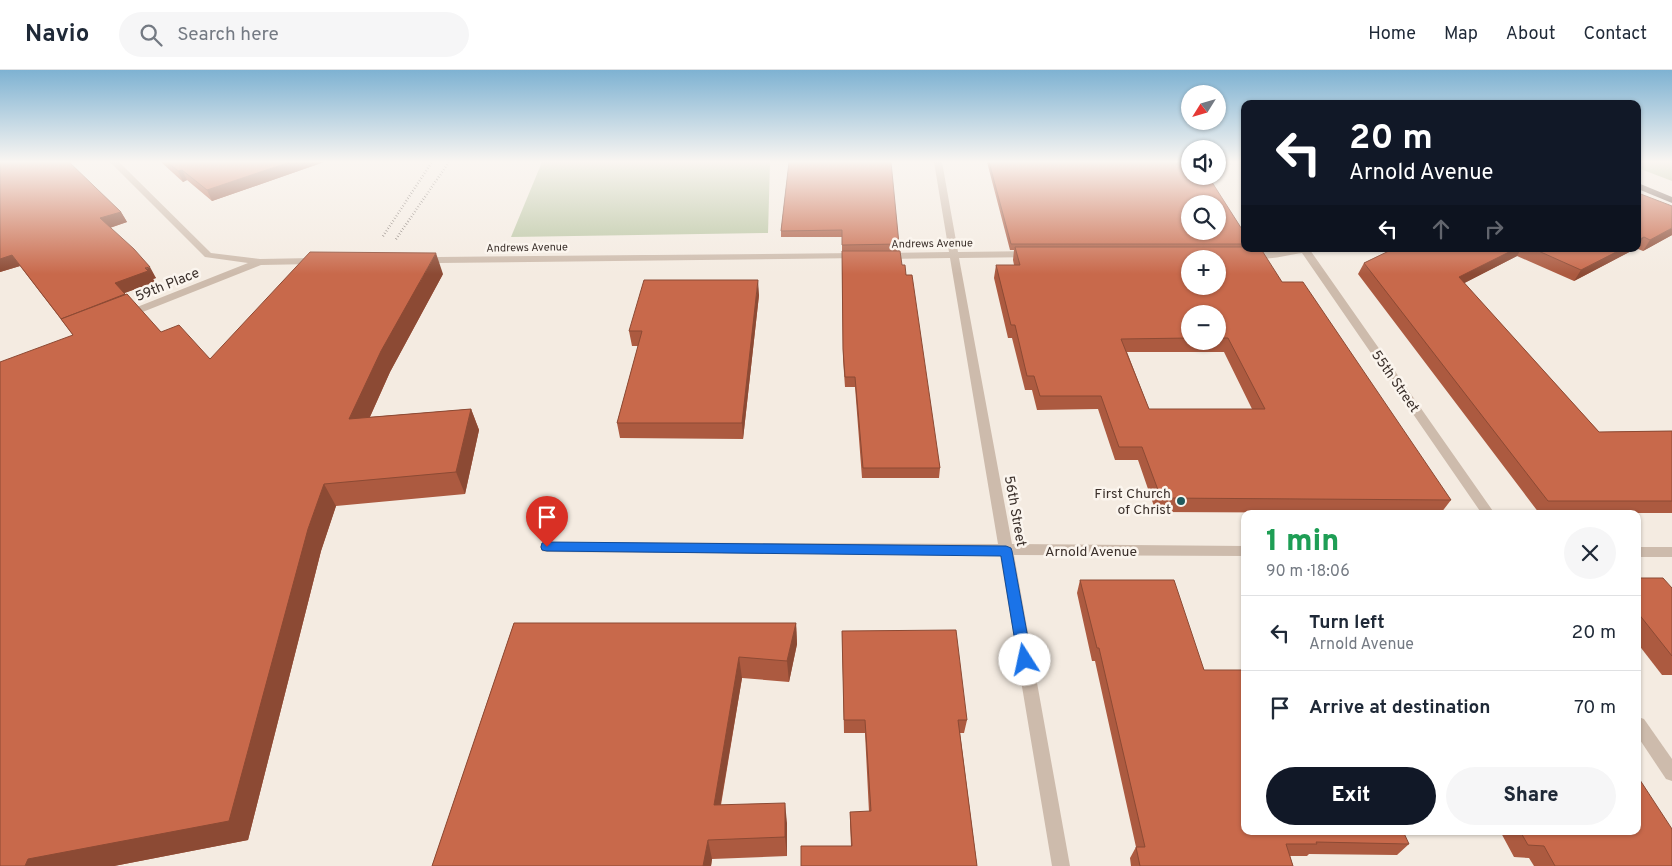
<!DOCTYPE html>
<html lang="en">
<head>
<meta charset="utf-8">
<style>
  body { margin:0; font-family:Overpass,sans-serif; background:#f6f6f7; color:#1f2937; height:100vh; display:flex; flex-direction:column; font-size:19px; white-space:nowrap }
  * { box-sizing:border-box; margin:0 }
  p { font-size:16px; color:#747a83 }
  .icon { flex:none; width:28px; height:28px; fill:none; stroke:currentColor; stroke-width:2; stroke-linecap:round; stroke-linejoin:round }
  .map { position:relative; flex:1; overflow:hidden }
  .side { position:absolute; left:1241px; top:440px; width:400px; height:325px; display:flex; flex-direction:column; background:#fff; border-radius:10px; box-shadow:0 1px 4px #0004 }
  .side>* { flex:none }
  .banner { position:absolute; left:1241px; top:30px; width:400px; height:152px; border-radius:10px; box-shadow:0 1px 4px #0004; background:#111827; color:#fff; overflow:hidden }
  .needle { width:32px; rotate:233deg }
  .fabs { position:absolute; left:1181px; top:15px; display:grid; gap:10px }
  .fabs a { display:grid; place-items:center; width:45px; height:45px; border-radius:50%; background:#fff; box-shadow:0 1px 4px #0004; font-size:25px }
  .pin { position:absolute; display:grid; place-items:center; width:42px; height:42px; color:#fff; margin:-51px -21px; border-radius:50% 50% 50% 0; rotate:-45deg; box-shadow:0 0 5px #0007 }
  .pin .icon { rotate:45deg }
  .me { position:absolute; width:55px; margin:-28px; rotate:350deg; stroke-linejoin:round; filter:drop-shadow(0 0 4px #0008) }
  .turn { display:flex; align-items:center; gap:18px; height:105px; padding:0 25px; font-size:22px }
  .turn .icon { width:65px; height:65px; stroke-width:2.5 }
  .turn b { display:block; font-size:35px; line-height:42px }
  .lanes { display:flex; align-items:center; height:48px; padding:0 25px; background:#0003; justify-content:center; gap:25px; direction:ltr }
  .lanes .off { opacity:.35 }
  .round { display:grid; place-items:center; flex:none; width:52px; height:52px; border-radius:26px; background:#f6f6f7 }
  .overview { display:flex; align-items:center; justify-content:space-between; height:85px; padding:0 25px }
  h1 { font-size:30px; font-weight:800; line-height:38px; color:#1e9e55 }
  .button { display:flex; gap:10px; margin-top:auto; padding:10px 25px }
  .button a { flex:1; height:58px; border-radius:30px; background:#111827; color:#fff; font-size:20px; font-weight:800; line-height:58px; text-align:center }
  .button a+a { background:#f6f6f7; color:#1f2937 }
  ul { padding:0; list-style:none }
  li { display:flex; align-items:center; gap:15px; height:75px; padding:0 25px; border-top:1px solid #e0e1e3 }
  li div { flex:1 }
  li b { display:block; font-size:19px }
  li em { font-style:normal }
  header { display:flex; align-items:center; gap:30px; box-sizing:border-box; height:70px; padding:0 25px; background:#fff; border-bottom:1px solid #e0e1e3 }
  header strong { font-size:24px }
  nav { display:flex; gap:28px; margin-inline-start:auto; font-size:18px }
  .search { width:350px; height:45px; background:#f6f6f7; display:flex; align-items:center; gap:12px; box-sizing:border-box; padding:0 18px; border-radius:28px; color:#747a83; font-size:19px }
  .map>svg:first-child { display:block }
</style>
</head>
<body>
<header>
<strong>Navio</strong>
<div class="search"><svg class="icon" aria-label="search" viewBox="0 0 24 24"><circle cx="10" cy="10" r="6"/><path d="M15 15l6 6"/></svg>Search here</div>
<nav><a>Home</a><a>Map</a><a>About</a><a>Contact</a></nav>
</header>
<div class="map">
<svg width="1672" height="796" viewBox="0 0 1672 796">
  <rect width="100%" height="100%" fill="#f4ebe1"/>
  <g fill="#b8c4a0">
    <polygon points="542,92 770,92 768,163 511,167"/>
    <polygon points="1638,92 1672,92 1672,111 1638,98"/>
  </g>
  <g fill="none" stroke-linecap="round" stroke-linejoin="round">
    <g fill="#cdbbac" fill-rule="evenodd">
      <polygon points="110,92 119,92 211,183 260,189 313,188 318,191 313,194 261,195 130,247 122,247 121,245 122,243 248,193 205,187"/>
      <polygon points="934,92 942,92 958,182 1030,181 1035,184 1030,187 959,188 1012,474 1245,476 1245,486 1014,485 1070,796 1052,796 1000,485 547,482 542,481 540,477 542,473 547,472 998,474 950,188 885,189 880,186 885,183 949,182"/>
      <polygon points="1240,92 1245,92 1245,96 1242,96"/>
      <path d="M1293 179H1311L1310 180 1495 444H1482L1302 183C1288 185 1254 194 1243 185 1248 182 1283 181 1293 179Z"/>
      <polygon points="858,183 861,184 861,188 438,193 433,190 438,187"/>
      <rect x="1638" y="477" width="34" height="10"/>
      <polygon points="1638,647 1644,649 1672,689 1672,711 1666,709 1638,667"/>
    </g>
    <polygon fill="#7d675c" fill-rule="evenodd" points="1638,113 1672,127 1672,133 1638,119"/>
    <g stroke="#3b302b" stroke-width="2.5" stroke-dasharray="0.5 2.5" stroke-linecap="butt">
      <polyline points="383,166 432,92"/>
      <polyline points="396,169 449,92"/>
    </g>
  </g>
  <g fill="#ac5a40" fill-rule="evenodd">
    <polygon points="0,92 121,142 127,152 110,158 156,208 153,209 155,212 124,223 161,262 210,289 443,204 390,302 370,347 471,339 479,360 465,424 336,436 321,481 248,770 114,796 0,796 73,265 20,196 0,202"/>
    <polygon points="161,92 324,92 212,131 187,110 183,112"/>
    <polygon points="789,92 899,174 899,181 842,181 842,167 781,167 781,161"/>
    <path d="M987 92H1190L1245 164V179L1282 212 1451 430 1441 443 1156 442 1138 390H1115L1098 339 1037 340 1032 320H1025L1012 268H1008L994 208 996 195H1014L1013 190 1014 180H1010ZM1190 244H1218V271H1190ZM1127 282H1224L1252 339H1149Z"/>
    <polygon points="1638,123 1672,165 1643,181 1638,179"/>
    <polygon points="1393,179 1635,179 1574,211 1517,186 1464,213 1599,362 1672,361 1672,443 1539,443 1358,204 1364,193"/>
    <polygon points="842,181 902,195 906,205 940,398 939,408 862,408 855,317 845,317 843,289"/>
    <polygon points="759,225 743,369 620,368 617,353 638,276 632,276 629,261"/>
    <polygon points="1638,508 1672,518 1672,605 1662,605 1638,574"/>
    <polygon points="1080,510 1204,600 1245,600 1245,761 1409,774 1397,785 1309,784 1307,786 1290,786 1293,796 1131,796 1130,788 1136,777 1095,591 1092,591 1077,523"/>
    <polygon points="514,553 796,553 797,574 789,612 742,608 721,735 787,753 787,786 712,789 711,796 432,796"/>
    <polygon points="842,561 967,650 964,663 960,663 977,796 851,776 850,754 850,742 869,742 865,663 844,663"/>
    <polygon points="1500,761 1638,761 1672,796 1534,796 1529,788 1514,787"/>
  </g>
  <g fill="#8c4a34">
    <polygon points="290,92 324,92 212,131 207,120"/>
    <polygon points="182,100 187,110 183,112 178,101"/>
    <polygon points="121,142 127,152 106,159 100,148"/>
    <polygon points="1672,158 1672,165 1643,181 1650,170"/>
    <polygon points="1644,167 1638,176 1638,170"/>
    <polygon points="1515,179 1521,179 1517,186 1453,219 1459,207"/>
    <polygon points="1622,179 1635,179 1574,211 1581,200"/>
    <polygon points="436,183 443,204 390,302 359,371 349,349 381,281"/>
    <polygon points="12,185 20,196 0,202 0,189"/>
    <polygon points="150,197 156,208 153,209 155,212 122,224 115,213"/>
    <polygon points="758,210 759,225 743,369 742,353"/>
    <polygon points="471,339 479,360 465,424 456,402"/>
    <polygon points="324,414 336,436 321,481 248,770 114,796 25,796 28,789 308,459"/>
    <polygon points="796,553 797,574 789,612 787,591"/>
    <polygon points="739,587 742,608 717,755 714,735"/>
    <polygon points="785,733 787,753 787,786 785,767"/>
    <polygon points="708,770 712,789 711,796 703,796"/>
  </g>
  <g fill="#c8694b" stroke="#8c4a34" fill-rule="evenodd">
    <polygon points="0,92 69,92 121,142 100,148 134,179 150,197 145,198 148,201 115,213 125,224 61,249 62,250 12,185 0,189"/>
    <polygon points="167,92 290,92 207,120 182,100 178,101"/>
    <polygon points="789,92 891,92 899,174 842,175 842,160 781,161"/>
    <path d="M989 92H1190V106H1208L1245 164V174H1011ZM1190 134H1218V161H1190Z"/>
    <polygon points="1638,123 1672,136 1672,158 1650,170 1644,167 1638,170"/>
    <path d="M1015 177H1245V179H1261L1282 212H1303L1451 430 1161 428 1142 377H1119L1101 326H1040L1034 306H1027L1015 255H1011L996 195H1020ZM1190 189H1218V216H1190ZM1190 244H1218V268H1228L1265 339H1149L1121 269 1190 268Z"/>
    <polygon points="1393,179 1515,179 1459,207 1599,362 1672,361 1672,431 1548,431 1364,193"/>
    <polygon points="1534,179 1622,179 1581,200"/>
    <polygon points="842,181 900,181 902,195 905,195 906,205 912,205 940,398 863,398 855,307 845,307 843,279"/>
    <polygon points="310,182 436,183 381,281 349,349 471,339 456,402 324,414 308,459 229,751 28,789 25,796 0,796 0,292 73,265 61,249 127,224 161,262 179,255 210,289"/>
    <polygon points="644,210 758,210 742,353 617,353 642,261 629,261"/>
    <polygon points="1638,508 1663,508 1672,518 1672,586 1638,543"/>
    <polygon points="1080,510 1174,510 1204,600 1245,600 1245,652 1244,652 1245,655 1245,761 1403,761 1409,774 1316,772 1317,774 1286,774 1293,796 1140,796 1136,777 1145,777 1099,578 1097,578"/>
    <polygon points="514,553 796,553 787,591 739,587 714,735 785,733 785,767 708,770 703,796 432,796"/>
    <polygon points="956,560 967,650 958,650 977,796 801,796 801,776 852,776 850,742 871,741 865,650 844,650 842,561"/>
    <polygon points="1638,707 1672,759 1672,796 1555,796 1544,776 1528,775 1520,761 1638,761"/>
  </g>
  <linearGradient id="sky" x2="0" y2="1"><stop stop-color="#7eb2d2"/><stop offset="0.45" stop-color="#faf6f2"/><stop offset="1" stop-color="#faf6f2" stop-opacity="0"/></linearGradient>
  <rect width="1672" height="204" fill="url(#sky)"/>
  <polygon fill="#1a73e8" stroke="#114b97" points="547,472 1006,476 1011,478 1012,481 1032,590 1030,594 1025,596 1020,594 1018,590 1001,486 547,481 542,480 541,477 542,473"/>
  <circle fill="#1f5a5e" stroke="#fbf5ee" stroke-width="2" cx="1181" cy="431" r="5"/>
  <g text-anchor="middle" stroke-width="5" stroke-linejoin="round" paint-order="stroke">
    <g font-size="11" fill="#3b302b" stroke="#fbf5ee">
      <text transform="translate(932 173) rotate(-1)" y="4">Andrews Avenue</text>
      <text transform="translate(527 177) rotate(-1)" y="4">Andrews Avenue</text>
    </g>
    <g font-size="14" fill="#3b302b" stroke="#fbf5ee">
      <text transform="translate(167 214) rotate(-22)" y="5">59th Place</text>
      <text transform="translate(1396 311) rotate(55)" y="5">55th Street</text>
      <text transform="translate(1016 441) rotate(80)" y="5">56th Street</text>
      <text x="1091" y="486">Arnold Avenue</text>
    </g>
    <g font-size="14" fill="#3b302b" stroke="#fbf5ee" text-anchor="end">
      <text x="1171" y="428">First Church<tspan x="1171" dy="16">of Christ</tspan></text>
    </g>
  </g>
</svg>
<div class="fabs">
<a><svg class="needle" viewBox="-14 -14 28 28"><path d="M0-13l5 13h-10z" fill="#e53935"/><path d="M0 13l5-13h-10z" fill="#747a83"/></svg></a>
<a><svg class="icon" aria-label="sound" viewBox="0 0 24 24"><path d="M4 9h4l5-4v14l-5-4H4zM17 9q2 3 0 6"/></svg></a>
<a><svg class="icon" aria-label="search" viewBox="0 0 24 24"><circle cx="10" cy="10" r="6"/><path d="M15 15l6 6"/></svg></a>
<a>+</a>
<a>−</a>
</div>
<div class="pin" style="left:547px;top:477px;background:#d93025"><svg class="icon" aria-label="arrive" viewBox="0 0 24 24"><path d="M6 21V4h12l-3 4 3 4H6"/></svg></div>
<svg class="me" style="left:1025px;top:590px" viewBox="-20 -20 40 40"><circle r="19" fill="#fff"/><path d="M0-13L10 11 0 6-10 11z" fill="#1a73e8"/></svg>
<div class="banner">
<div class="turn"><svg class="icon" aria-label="left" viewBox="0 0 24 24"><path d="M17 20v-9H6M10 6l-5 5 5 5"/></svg><div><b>20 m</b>Arnold Avenue</div></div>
<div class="lanes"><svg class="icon" aria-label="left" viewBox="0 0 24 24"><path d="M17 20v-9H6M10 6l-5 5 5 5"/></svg><svg class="icon off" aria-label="ahead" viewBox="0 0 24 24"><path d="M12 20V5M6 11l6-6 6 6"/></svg><svg class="icon off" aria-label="right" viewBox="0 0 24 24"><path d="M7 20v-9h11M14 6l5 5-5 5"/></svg></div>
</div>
<section class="side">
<div class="overview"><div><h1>1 min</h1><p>90 m · 18:06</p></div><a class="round"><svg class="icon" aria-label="close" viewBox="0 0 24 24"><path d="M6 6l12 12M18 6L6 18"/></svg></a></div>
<ul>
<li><svg class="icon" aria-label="left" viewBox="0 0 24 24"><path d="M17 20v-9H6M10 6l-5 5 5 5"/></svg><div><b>Turn left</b><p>Arnold Avenue</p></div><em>20 m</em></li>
<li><svg class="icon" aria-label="arrive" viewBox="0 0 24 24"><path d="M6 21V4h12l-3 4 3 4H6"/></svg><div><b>Arrive at destination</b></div><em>70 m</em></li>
</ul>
<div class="button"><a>Exit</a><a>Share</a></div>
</section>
</div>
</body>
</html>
